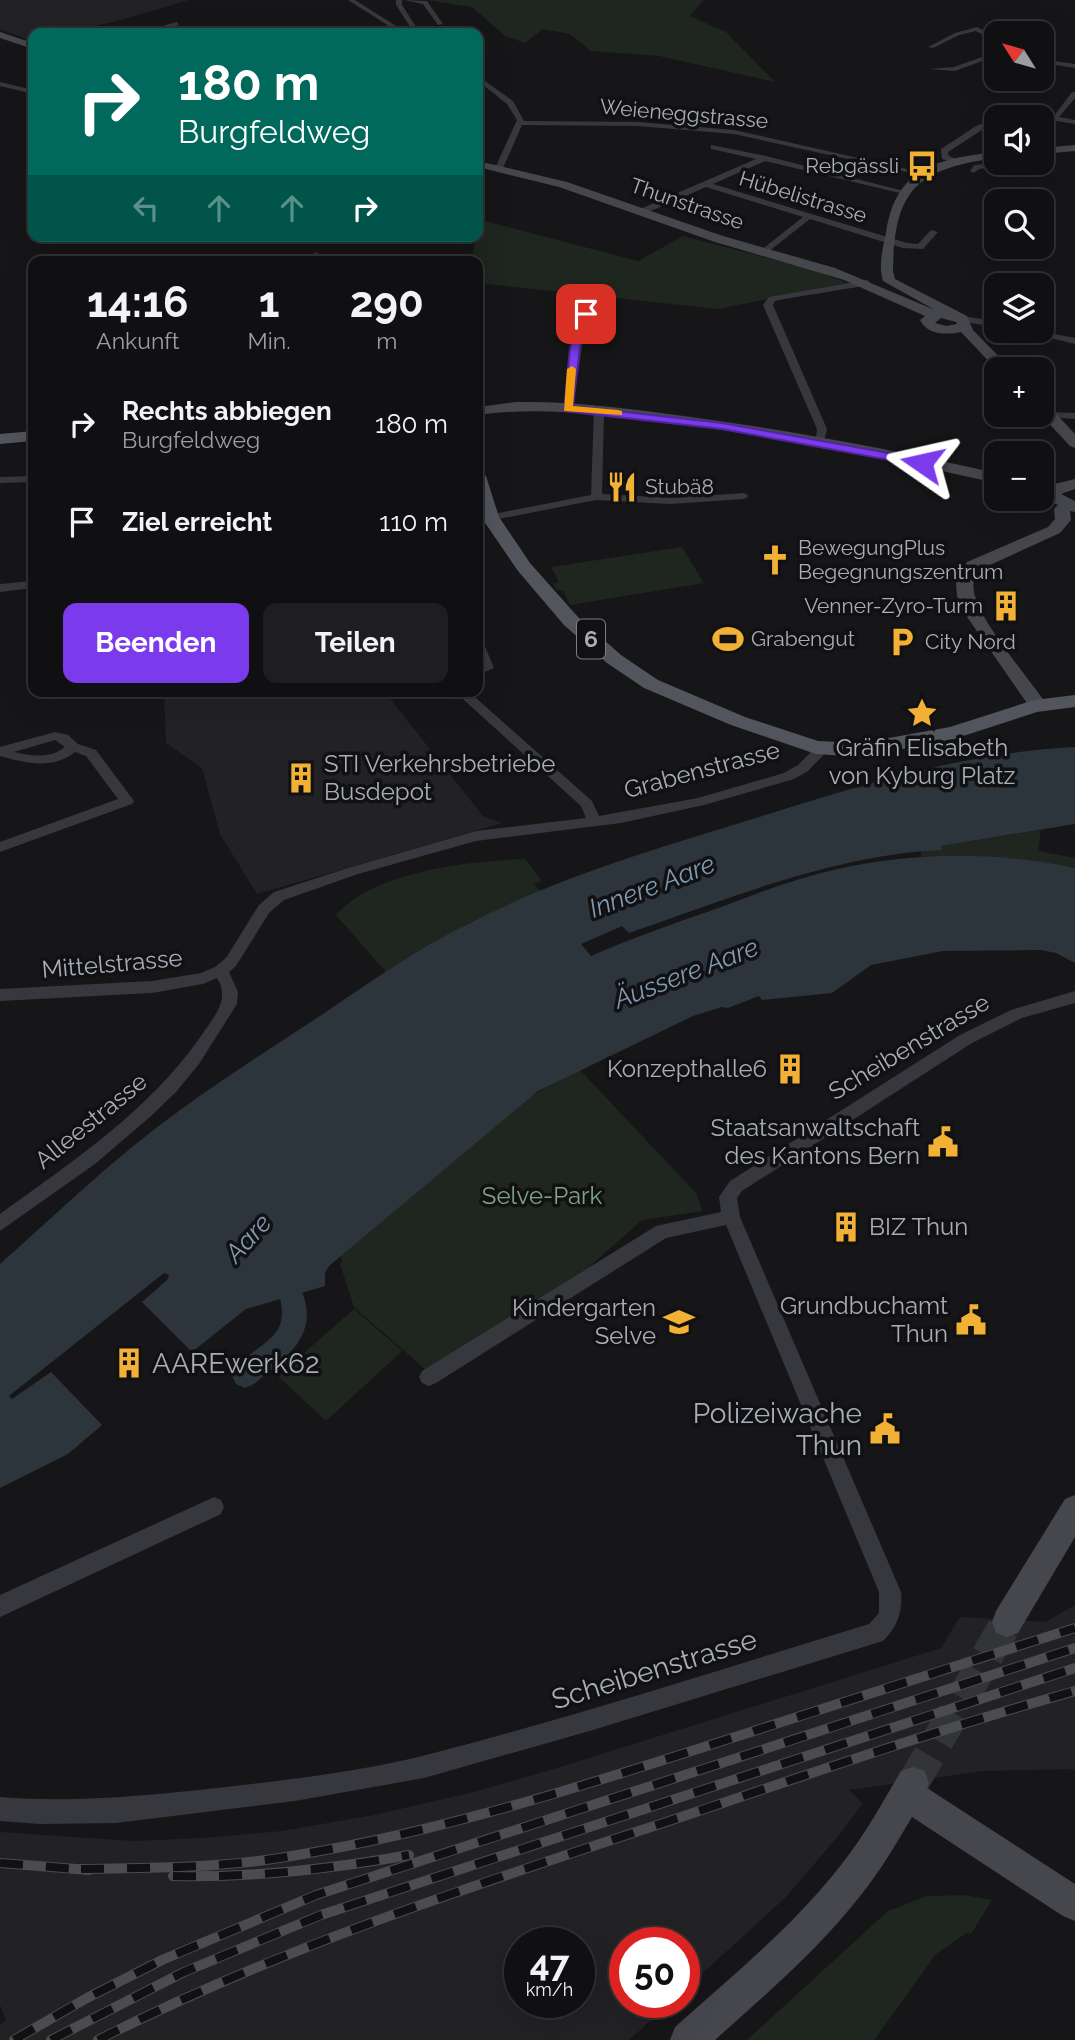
<!DOCTYPE html>
<html lang="de">
<head>
<meta charset="utf-8">
<style>
  body { margin:0; font-family:Raleway,sans-serif; background:#1e1e20; color:#f1f3f6; height:100vh; display:flex; flex-direction:column; font-size:26px; white-space:nowrap }
  * { box-sizing:border-box; margin:0 }
  p { font-size:23px; color:#9c9d9f }
  .icon { flex:none; width:38px; height:38px; fill:none; stroke:currentColor; stroke-width:2; stroke-linecap:round; stroke-linejoin:round }
  .map { position:relative; flex:1; overflow:hidden }
  .drawer { position:absolute; left:28px; top:256px; width:455px; height:441px; display:flex; flex-direction:column; background:#101012; border-radius:14px; box-shadow:0 7px 28px #0002,0 0 0 2px #303032 }
  .drawer>* { flex:none }
  .top-card { position:absolute; left:28px; top:28px; width:455px; height:214px; border-radius:14px; box-shadow:0 7px 28px #0002,0 0 0 2px #303032; background:#00695c; color:#fff; overflow:hidden }
  .needle { width:46px; rotate:307deg }
  .fabs { position:absolute; left:984px; top:21px; display:grid; gap:14px }
  .fabs a { display:grid; place-items:center; width:70px; height:70px; border-radius:14px; background:#101012; box-shadow:0 7px 28px #0002,0 0 0 2px #303032; font-size:35px }
  .speed { position:absolute; left:504px; top:1927px; display:flex; gap:14px; font-size:35px; font-weight:700; text-align:center }
  .speed>* { display:grid; place-content:center; width:91px; height:91px; border-radius:50%; background:#101012; box-shadow:0 7px 28px #0002,0 0 0 2px #303032; line-height:1 }
  .speed small { font-size:18px; font-weight:400 }
  .speed .limit { border:10px solid #d22; background:#fff; color:#111 }
  .pin { position:absolute; display:grid; place-items:center; width:60px; height:60px; color:#fff; margin:-30px; border-radius:14px; box-shadow:0 4px 10px #0006 }
  .me { position:absolute; width:77px; margin:-38px; rotate:281deg; stroke-linejoin:round; filter:drop-shadow(0 0 5px #0008) }
  .turn { display:flex; align-items:center; gap:24px; height:147px; padding:0 35px; font-size:32px }
  .turn .icon { width:91px; height:91px; stroke-width:2.5 }
  .turn b { display:block; font-size:49px; line-height:60px }
  .lanes { display:flex; align-items:center; height:66px; padding:0 35px; background:#0003; justify-content:center; gap:35px; direction:ltr }
  .lanes .off { opacity:.35 }
  .eta { display:flex; justify-content:space-evenly; align-items:center; height:119px; text-align:center }
  .eta b { font-size:42px; font-weight:700; line-height:49px }
  .primary-button { display:flex; gap:14px; margin-top:auto; padding:14px 35px }
  .primary-button a { flex:1; height:80px; border-radius:14px; background:#7c3aed; color:#fff; font-size:28px; font-weight:700; line-height:80px; text-align:center }
  .primary-button a+a { background:#1e1e20; color:#f1f3f6 }
  ul { padding:0; list-style:none }
  li { display:flex; align-items:center; gap:21px; height:98px; padding:0 35px }
  li div { flex:1 }
  li b { display:block; font-size:26px }
  li em { font-style:normal }
  .map>svg:first-child { display:block }
</style>
</head>
<body>
<div class="map">
<svg width="1075" height="2040" viewBox="0 0 1075 2040">
  <rect width="100%" height="100%" fill="#161618"/>
  <g fill="#222225" fill-rule="evenodd">
    <polygon points="0,0 189,0 114,22 55,33 33,33 33,38 26,39 0,29"/>
    <polygon points="164,691 384,691 483,816 502,823 257,894 220,834 202,768 166,743"/>
    <path d="M1075 1605V1769L982 1771 849 1790 863 1803 839 1835 785 1898 684 1990V1942H625V2002H671L629 2040H0V2025L6 2020 0 2005V1832L134 1841 203 1838 282 1831 374 1815 474 1792 557 1768 941 1648 960 1617 1045 1622ZM520 1942H579V2002H520Z"/>
  </g>
  <g fill="#1e261f">
    <polygon points="426,0 704,0 690,16 726,32 775,82 659,56 591,51 570,34 543,29 525,43 505,36 472,7"/>
    <polygon points="481,220 638,261 683,236 806,268 848,283 718,309 478,283 478,261 471,261"/>
    <polygon points="682,547 704,583 570,605 563,590 557,590 553,584 559,582 551,567"/>
    <path d="M1041 830 1038 851 1075 858V868C1025 858 972 854 921 857V851L941 850 940 846Z"/>
    <path d="M525 859 542 881 534 884 540 892 467 924 386 972 336 915C375 871 469 861 525 859Z"/>
    <polygon points="579,1069 696,1193 703,1211 642,1220 579,1276 426,1370 354,1307 340,1264 342,1262 341,1256 526,1099"/>
    <polygon points="354,1309 402,1351 326,1421 278,1376"/>
    <polygon points="964,1895 992,1900 971,1934 968,1932 936,1954 874,2040 747,2040 888,1911 927,1896"/>
  </g>
  <path fill="#2c353c" d="M1075 747V824L941 846 942 850C833 855 731 898 629 933L622 926 581 944 591 956C630 939 669 925 710 911 740 900 770 888 800 879 888 852 986 849 1075 868V963L1056 953 1041 950 943 951 871 965 832 993 762 1000 759 996 728 1008 722 1007 693 1016 538 1091 329 1266 325 1273V1286L246 1309 192 1352 142 1302 167 1280 169 1275 164 1273 9 1396 12 1399 51 1372 102 1425 68 1454 0 1488V1264C45 1224 90 1181 137 1143 196 1096 260 1055 323 1014 370 982 417 949 468 924 564 874 669 845 772 813 870 782 971 752 1075 747Z"/>
  <g fill="none" stroke-linecap="round" stroke-linejoin="round">
    <path fill="#2c353c" fill-rule="evenodd" d="M291 1284 300 1287C322 1334 287 1357 254 1384L245 1388 236 1384 232 1376C248 1342 294 1345 279 1295L282 1287Z"/>
    <polyline stroke="#333438" stroke-width="32" stroke-dasharray="32 17" stroke-linecap="butt" points="913,1783 1007,1622"/>
    <g fill="#37383d" fill-rule="evenodd">
      <polygon points="348,0 355,0 407,33 400,33"/>
      <polygon points="396,0 402,0 402,5 420,33 414,33 396,5"/>
      <polygon points="404,0 427,1 443,24 438,25 423,4"/>
      <polygon points="177,22 179,25 148,33 138,33"/>
      <polygon points="977,27 996,37 996,42 976,31 959,35 933,48 928,47 955,33"/>
      <polygon points="996,52 996,56 955,71 929,69 954,67"/>
      <polygon points="1041,59 1075,64 1075,68 1041,63"/>
      <polygon points="478,76 513,101 524,121 638,122 734,130 929,174 925,176 734,134 638,126 522,125 503,168 499,170 495,168 517,120 507,104 478,81"/>
      <polygon points="0,82 33,90 33,94 0,86"/>
      <polygon points="1072,92 1075,92 1075,98 1059,117 1075,120 1075,124 1051,120"/>
      <polygon points="996,119 996,124 982,130 948,152 949,156 959,160 959,164 942,159 941,149 976,126"/>
      <polygon points="711,145 766,156 908,192 904,194 765,161 713,184 907,243 918,244 931,230 938,232 923,249 903,248 810,219 764,255 760,252 761,250 803,217 706,187 644,214 638,214 638,210 756,159 711,149"/>
      <polygon points="996,163 1017,163 979,169 974,173 970,171 974,165"/>
      <polygon points="316,252 320,255 319,261 311,261 312,255"/>
      <polygon points="867,280 871,283 870,285 784,299 775,301 773,305 827,429 823,445 815,445 817,429 763,305 769,297"/>
      <polygon points="596,295 601,298 585,328 572,409 563,411 575,328 591,298"/>
      <polygon points="962,316 996,321 996,327 959,321 959,317"/>
      <polygon points="1022,331 1039,331 1075,338 1075,344"/>
      <polygon points="599,408 604,411 602,494 670,498 744,493 749,496 744,499 670,504 596,500 478,523 478,517 591,495 594,411"/>
      <polygon points="1050,412 1075,413 1075,419 1046,417 1045,415"/>
      <polygon points="33,476 33,482 0,483 0,477"/>
      <polygon points="33,581 33,588 0,592 0,584"/>
      <polygon points="478,640 484,644 494,668 478,675 478,667 481,666 478,658"/>
      <path d="M454 691H468L592 801 599 816 698 798 784 773 798 765 818 745 823 744 830 748 808 771 794 779 704 805 621 823 476 841 358 874 284 900 269 913 236 966 229 972 238 992 237 1004 199 1064 176 1092 150 1117 95 1164 0 1231V1214C73 1161 149 1111 201 1036 213 1018 231 1000 217 978L203 984 152 993 0 1001V989L152 981 201 973 215 967 226 958 259 905 274 892 348 868 476 831 586 818 581 806Z"/>
      <path d="M55 732 68 735 78 744 96 750 134 801 132 804 0 852V842L118 799 86 756 75 752C53 770 25 763 0 756V747ZM55 740 65 747C50 759 31 756 14 752Z"/>
      <path d="M1075 991V1003L1022 1018 972 1043 742 1191 737 1198 740 1217 901 1592C903 1611 897 1628 883 1641L593 1730 424 1778 295 1801 116 1823 40 1824 0 1821V1797C75 1803 142 1796 217 1788 286 1780 358 1772 426 1755 575 1717 722 1669 869 1624L879 1613V1592L726 1225 666 1238 436 1383 429 1386 422 1383 419 1377 422 1371 656 1226 721 1212 719 1197 730 1181 960 1035 1011 1010Z"/>
      <polygon points="214,1497 221,1500 224,1507 221,1514 0,1617 0,1595"/>
    </g>
    <g fill="#45474d" fill-rule="evenodd">
      <polygon points="0,32 33,43 33,49 0,38"/>
      <polygon points="1075,145 1075,151 1041,154 1041,148"/>
      <path d="M996 152V158C917 169 894 189 893 271L895 279 967 316 973 330 1011 369H996L961 332C946 335 927 335 920 320L925 316 844 280 715 242 559 187 478 167V161L567 182 723 236 835 268 935 310 883 281C878 265 883 248 886 233 896 167 937 159 996 152ZM941 318 956 322 957 324 946 326 935 323Z"/>
      <path d="M516 402C574 401 633 409 691 417 794 431 895 450 996 473V483C886 458 776 436 664 422 602 415 540 406 478 415V407Z"/>
      <polygon points="1041,402 1046,403 1075,434 1075,448 1070,446 1041,415"/>
      <path d="M1075 479V489L1061 494 1075 501V512L1070 511 1071 520 1060 533 979 570C973 578 972 586 975 596 982 624 1029 678 1047 705L1038 711 1031 709 965 614 957 596 956 583 967 562 1048 527 1055 519 1054 509 1058 505 1041 497V486L1049 489 1051 485Z"/>
      <polygon points="1075,1495 1075,1537 1018,1633 1007,1637 996,1633 992,1622 996,1611 1065,1499"/>
      <path d="M913 1767 925 1771 929 1783 927 1788 1075 1884V1921L1063 1916 912 1817C896 1844 881 1870 861 1895 819 1949 766 1994 715 2040H670L675 2027C731 1977 790 1929 837 1870 862 1840 881 1805 901 1771Z"/>
    </g>
    <g fill="#53555c" fill-rule="evenodd">
      <polygon points="33,431 33,441 0,444 0,434"/>
      <polygon points="478,471 486,476 499,517 530,563 578,617 621,655 658,680 745,717 818,741 861,743 950,727 1034,700 1075,695 1075,707 1037,712 954,739 861,757 816,754 731,725 644,688 607,663 564,625 518,571 481,517 478,504"/>
    </g>
    <g stroke="#4a4c52" stroke-width="10">
      <g id="rail">
        <polyline points="0,1863 89,1870"/>
        <path d="M81 1869C143 1868 205 1868 266 1860 417 1838 562 1793 707 1746 829 1707 952 1667 1075 1628"/>
        <path d="M173 1876C253 1878 331 1869 409 1855"/>
        <polyline points="14,2040 87,1998 162,1960 316,1895 1075,1648"/>
        <polyline points="51,2040 184,1972 321,1915 1075,1668"/>
        <path d="M98 2040C275 1950 463 1889 651 1827 792 1780 932 1731 1075 1691"/>
      </g>
    </g>
    <use href="#rail" stroke="#111113" stroke-width="8" stroke-dasharray="23" stroke-linecap="butt"/>
  </g>
  <polygon fill="#7c3aed" stroke="#51269a" stroke-width="2" points="586,312 590,314 580,348 573,406 722,423 922,459 927,463 922,466 722,429 564,411 570,348 581,314"/>
  <polygon fill="#f59e0b" points="572,366 576,369 573,406 618,410 622,411 622,415 564,411 567,369"/>
  <defs>
    <g id="bus-bare" transform="scale(2.415)"><path d="M-5-6H5V4H4V6H2V4H-2V6H-4V4H-5ZM-3.5-4V0h7V-4ZM-3.5 1.2v1.5H-2V1.2ZM2 1.2v1.5H3.5V1.2Z" fill="#f2b134" stroke="#111113" stroke-width="2.5" paint-order="stroke"/></g>
    <g id="restaurant-bare" transform="scale(2.415)"><path d="M-5-6h1v4h1v-4h1v4h1v-4h1v5L-1.5 .5V6h-2V.5L-5-1ZM5-6V6H3V1.5H1.5Q1.5-4 5-6Z" fill="#f2b134" stroke="#111113" stroke-width="2.5" paint-order="stroke"/></g>
    <g id="church-bare" transform="scale(2.415)"><path d="M-1.2-6h2.4v3.5h3.3v2.4h-3.3V6h-2.4V-.1h-3.3v-2.4h3.3Z" fill="#f2b134" stroke="#111113" stroke-width="2.5" paint-order="stroke"/></g>
    <g id="building-bare" transform="scale(2.415)"><path d="M-4-6H4V6H1V3H-1V6H-4ZM-2.5-4.3h1.7v1.8h-1.7ZM.8-4.3h1.7v1.8H.8ZM-2.5-1h1.7V.8h-1.7ZM.8-1h1.7V.8H.8Z" fill="#f2b134" stroke="#111113" stroke-width="2.5" paint-order="stroke"/></g>
    <g id="stadium-bare" transform="scale(2.415)"><path d="M0-5a6.5 5 0 1 0 0 10a6.5 5 0 1 0 0-10ZM-3.5-1.8h7v3.6h-7Z" fill="#f2b134" stroke="#111113" stroke-width="2.5" paint-order="stroke"/></g>
    <g id="parking-bare" transform="scale(2.415)"><path d="M-3.5-5.5H1a3.5 3.5 0 0 1 0 7H-1V5.5H-3.5ZM-1-3.4V-.6H.8a1.4 1.4 0 0 0 0-2.8Z" fill="#f2b134" stroke="#111113" stroke-width="2.5" paint-order="stroke"/></g>
    <g id="sight-bare" transform="scale(2.415)"><path d="M0-6L1.8-2.2L6-1.7L2.9 1.2L3.7 5.4L0 3.3L-3.7 5.4L-2.9 1.2L-6-1.7L-1.8-2.2Z" fill="#f2b134" stroke="#111113" stroke-width="2.5" paint-order="stroke"/></g>
    <g id="civic-bare" transform="scale(2.415)"><path d="M-.6-6.5H3V-4.5H.6V-3L4-1V1h2V6H-6V1h2V-1L-.6-3ZM-1.2 2.5V6h2.4V2.5Z" fill="#f2b134" stroke="#111113" stroke-width="2.5" paint-order="stroke"/></g>
    <g id="school-bare" transform="scale(2.415)"><path d="M0-5L7-2L0 1L-7-2ZM-4 1L0 2.5L4 1V4Q0 6-4 4Z" fill="#f2b134" stroke="#111113" stroke-width="2.5" paint-order="stroke"/></g>
  </defs>
  <g fill-rule="evenodd">
    <use href="#bus-bare" x="922" y="166"/>
    <use href="#restaurant-bare" x="622" y="487"/>
    <use href="#church-bare" x="775" y="560"/>
    <use href="#building-bare" x="1006" y="606"/>
    <use href="#stadium-bare" x="728" y="639"/>
    <use href="#parking-bare" x="902" y="642"/>
    <use href="#sight-bare" x="922" y="713"/>
    <use href="#building-bare" x="301" y="778"/>
    <use href="#building-bare" x="790" y="1069"/>
    <use href="#civic-bare" x="943" y="1142"/>
    <use href="#building-bare" x="846" y="1227"/>
    <use href="#civic-bare" x="971" y="1320"/>
    <use href="#school-bare" x="679" y="1322"/>
    <use href="#building-bare" x="129" y="1363"/>
    <use href="#civic-bare" x="885" y="1429"/>
  </g>
  <g text-anchor="middle" stroke-width="7" stroke-linejoin="round" paint-order="stroke">
    <g font-size="21" fill="#a8adb8" stroke="#111113">
      <text transform="translate(684 114) rotate(5)" y="7">Weieneggstrasse</text>
      <text transform="translate(803 197) rotate(17)" y="7">Hübelistrasse</text>
      <text transform="translate(687 204) rotate(19)" y="7">Thunstrasse</text>
    </g>
    <g font-size="21" fill="#a8adb8" stroke="#111113" text-anchor="start">
      <text x="899" y="173" text-anchor="end">Rebgässli</text>
      <text x="645" y="494">Stubä8</text>
      <text x="798" y="555">BewegungPlus<tspan x="798" dy="24">Begegnungszentrum</tspan></text>
      <text x="983" y="613" text-anchor="end">Venner-Zyro-Turm</text>
      <text x="751" y="646">Grabengut</text>
      <text x="925" y="649">City Nord</text>
    </g>
    <rect fill="#111113" stroke="#7b7e86" stroke-width="2" x="577" y="619.5" width="28" height="39" rx="5"/>
    <g font-size="23" font-weight="bold" fill="#a8adb8">
      <text x="591" y="647">6</text>
    </g>
    <g font-size="24" fill="#a8adb8" stroke="#111113" text-anchor="end">
      <text x="922" y="756" text-anchor="middle">Gräfin Elisabeth<tspan x="922" dy="28">von Kyburg Platz</tspan></text>
      <text x="324" y="772" text-anchor="start">STI Verkehrsbetriebe<tspan x="324" dy="28">Busdepot</tspan></text>
      <text x="767" y="1077">Konzepthalle6</text>
      <text x="920" y="1136">Staatsanwaltschaft<tspan x="920" dy="28">des Kantons Bern</tspan></text>
      <text x="869" y="1235" text-anchor="start">BIZ Thun</text>
      <text x="948" y="1314">Grundbuchamt<tspan x="948" dy="28">Thun</tspan></text>
      <text x="656" y="1316">Kindergarten<tspan x="656" dy="28">Selve</tspan></text>
    </g>
    <g font-size="24" fill="#a8adb8" stroke="#111113">
      <text transform="translate(702 770) rotate(-15)" y="8">Grabenstrasse</text>
      <text transform="translate(112 964) rotate(-5)" y="8">Mittelstrasse</text>
      <text transform="translate(909 1047) rotate(-31)" y="8">Scheibenstrasse</text>
      <text transform="translate(91 1121) rotate(-39)" y="8">Alleestrasse</text>
    </g>
    <g font-size="24" fill="#7fa381" stroke="#111113">
      <text x="542" y="1204">Selve-Park</text>
    </g>
    <g font-size="26" font-style="italic" fill="#7f9bb3" stroke="#111113">
      <text transform="translate(652 886) rotate(-21)" y="9">Innere Aare</text>
      <text transform="translate(686 973) rotate(-21)" y="9">Äussere Aare</text>
      <text transform="translate(248 1238) rotate(-48)" y="9">Aare</text>
    </g>
    <g font-size="28" fill="#a8adb8" stroke="#111113" text-anchor="start">
      <text x="152" y="1373">AAREwerk62</text>
      <text x="862" y="1423" text-anchor="end">Polizeiwache<tspan x="862" dy="32">Thun</tspan></text>
    </g>
    <g font-size="28" fill="#a8adb8" stroke="#111113">
      <text transform="translate(654 1669) rotate(-17)" y="10">Scheibenstrasse</text>
    </g>
  </g>
</svg>
<div class="fabs">
<a><svg class="needle" viewBox="-14 -14 28 28"><path d="M0-13l5 13h-10z" fill="#e53935"/><path d="M0 13l5-13h-10z" fill="#9c9d9f"/></svg></a>
<a><svg class="icon" aria-label="sound" viewBox="0 0 24 24"><path d="M4 9h4l5-4v14l-5-4H4zM17 9q2 3 0 6"/></svg></a>
<a><svg class="icon" aria-label="search" viewBox="0 0 24 24"><circle cx="10" cy="10" r="6"/><path d="M15 15l6 6"/></svg></a>
<a><svg class="icon" aria-label="layers" viewBox="0 0 24 24"><path d="M12 4l9 5-9 5-9-5zM3 14l9 5 9-5"/></svg></a>
<a>+</a>
<a>−</a>
</div>
<div class="speed"><div>47<small>km/h</small></div><div class="limit">50</div></div>
<div class="pin" style="left:586px;top:314px;background:#d93025"><svg class="icon" aria-label="arrive" viewBox="0 0 24 24"><path d="M6 21V4h12l-3 4 3 4H6"/></svg></div>
<svg class="me" style="left:922px;top:463px" viewBox="-20 -20 40 40"><path d="M0-17L14 15 0 8-14 15z" fill="#7c3aed" stroke="#fff" stroke-width="4"/></svg>
<div class="top-card">
<div class="turn"><svg class="icon" aria-label="right" viewBox="0 0 24 24"><path d="M7 20v-9h11M14 6l5 5-5 5"/></svg><div><b>180 m</b>Burgfeldweg</div></div>
<div class="lanes"><svg class="icon off" aria-label="left" viewBox="0 0 24 24"><path d="M17 20v-9H6M10 6l-5 5 5 5"/></svg><svg class="icon off" aria-label="ahead" viewBox="0 0 24 24"><path d="M12 20V5M6 11l6-6 6 6"/></svg><svg class="icon off" aria-label="ahead" viewBox="0 0 24 24"><path d="M12 20V5M6 11l6-6 6 6"/></svg><svg class="icon" aria-label="right" viewBox="0 0 24 24"><path d="M7 20v-9h11M14 6l5 5-5 5"/></svg></div>
</div>
<section class="drawer">
<div class="eta">
<div><b>14:16</b><p>Ankunft</p></div>
<div><b>1</b><p>Min.</p></div>
<div><b>290</b><p>m</p></div>
</div>
<ul>
<li><svg class="icon" aria-label="right" viewBox="0 0 24 24"><path d="M7 20v-9h11M14 6l5 5-5 5"/></svg><div><b>Rechts abbiegen</b><p>Burgfeldweg</p></div><em>180 m</em></li>
<li><svg class="icon" aria-label="arrive" viewBox="0 0 24 24"><path d="M6 21V4h12l-3 4 3 4H6"/></svg><div><b>Ziel erreicht</b></div><em>110 m</em></li>
</ul>
<div class="primary-button"><a>Beenden</a><a>Teilen</a></div>
</section>
</div>
</body>
</html>
